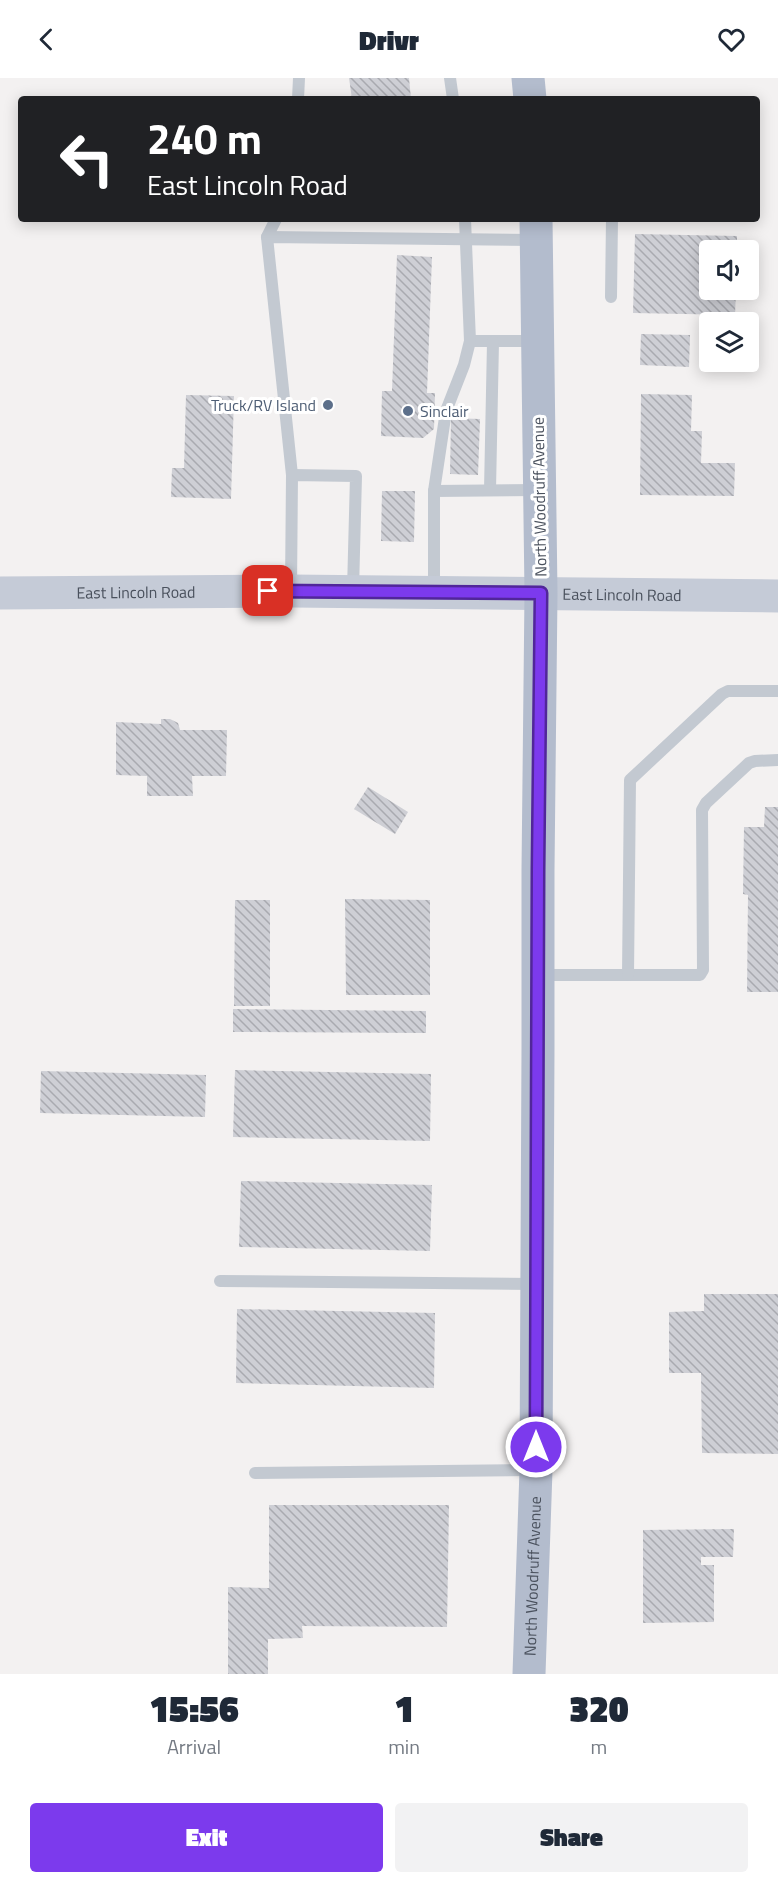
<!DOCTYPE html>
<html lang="en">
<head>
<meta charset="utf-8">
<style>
  body { margin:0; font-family:"Titillium Web",sans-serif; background:#f2f2f3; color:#1f2937; height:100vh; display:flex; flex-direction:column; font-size:22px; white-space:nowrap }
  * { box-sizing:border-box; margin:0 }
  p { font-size:20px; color:#747a83 }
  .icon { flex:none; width:33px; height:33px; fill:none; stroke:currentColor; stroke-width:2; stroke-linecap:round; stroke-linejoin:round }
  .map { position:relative; height:1596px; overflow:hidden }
  .panel { display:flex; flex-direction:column; background:#fff; flex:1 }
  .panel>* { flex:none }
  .banner { position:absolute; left:18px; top:18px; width:742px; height:126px; border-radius:6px; box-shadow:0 3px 15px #0003; background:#202124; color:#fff; overflow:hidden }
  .buttons { position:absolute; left:699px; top:162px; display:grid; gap:12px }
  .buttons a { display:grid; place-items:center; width:60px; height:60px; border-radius:6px; background:#fff; box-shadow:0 3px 15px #0003; font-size:30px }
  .pin { position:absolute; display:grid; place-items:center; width:51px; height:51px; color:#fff; margin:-26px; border-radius:12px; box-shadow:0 3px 9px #0006 }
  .me { position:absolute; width:66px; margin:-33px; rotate:0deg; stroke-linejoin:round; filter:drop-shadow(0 0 4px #0008) }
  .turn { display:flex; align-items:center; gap:21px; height:126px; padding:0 30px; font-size:27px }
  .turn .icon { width:78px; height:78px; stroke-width:2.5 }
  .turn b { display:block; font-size:42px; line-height:51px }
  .eta { display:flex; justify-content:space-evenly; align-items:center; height:102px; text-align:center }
  .eta b { font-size:36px; font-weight:800; line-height:42px }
  .button { display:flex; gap:12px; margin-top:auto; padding:12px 30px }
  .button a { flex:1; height:69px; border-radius:6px; background:#7c3aed; color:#fff; font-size:24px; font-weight:800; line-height:69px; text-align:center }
  .button a+a { background:#f2f2f3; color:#1f2937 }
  header { display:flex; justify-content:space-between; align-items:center; height:78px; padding:0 30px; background:#fff; font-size:27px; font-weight:800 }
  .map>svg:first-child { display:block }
</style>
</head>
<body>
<header><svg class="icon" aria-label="back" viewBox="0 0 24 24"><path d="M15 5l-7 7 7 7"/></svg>Drivr<svg class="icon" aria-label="heart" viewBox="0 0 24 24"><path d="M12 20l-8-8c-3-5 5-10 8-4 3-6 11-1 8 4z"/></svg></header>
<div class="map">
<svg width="778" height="1596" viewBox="0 0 778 1596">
  <defs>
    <pattern id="building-back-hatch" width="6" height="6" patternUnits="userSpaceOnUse" patternTransform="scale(1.5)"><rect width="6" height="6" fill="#cecfd5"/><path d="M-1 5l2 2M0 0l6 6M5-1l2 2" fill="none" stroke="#a9aab0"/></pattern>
  </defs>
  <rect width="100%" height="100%" fill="#f3f1f1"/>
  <g fill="url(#building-back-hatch)">
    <polygon points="349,0 409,0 411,21 352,21"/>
    <polygon points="635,156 737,158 737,172 710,172 710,212 736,212 735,237 633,235"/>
    <polygon points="397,177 432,179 427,315 435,315 434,351 423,360 381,358 382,313 392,313"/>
    <polygon points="641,256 690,257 689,289 640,287"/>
    <polygon points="641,316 692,317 691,353 702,353 701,385 735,385 734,418 640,417"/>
    <polygon points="186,317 234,318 231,421 171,419 172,390 184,390"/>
    <polygon points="451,340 480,341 478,397 450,396"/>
    <polygon points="382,413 415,413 414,464 381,463"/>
    <polygon points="161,641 170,641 178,645 180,652 227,652 226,698 192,698 193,718 147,718 147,698 116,697 116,644 161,646"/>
    <polygon points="368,709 408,734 395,756 354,731"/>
    <polygon points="765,729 778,729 778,914 747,914 748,817 743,816 744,749 764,749"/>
    <polygon points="345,821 430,822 430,917 346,917"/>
    <polygon points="235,822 270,822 270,928 234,928"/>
    <polygon points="233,931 426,933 426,955 233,954"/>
    <polygon points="235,992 431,996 430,1063 233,1059"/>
    <polygon points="41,993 206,997 205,1039 40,1035"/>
    <polygon points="241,1103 432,1107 430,1173 239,1169"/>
    <polygon points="704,1216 778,1216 778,1376 702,1375 701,1295 669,1295 669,1234 704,1233"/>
    <polygon points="237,1231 435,1235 434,1310 236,1305"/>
    <polygon points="269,1427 449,1427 447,1549 302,1548 303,1560 268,1561 268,1596 228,1596 228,1509 269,1510"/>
    <polygon points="734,1451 733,1479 701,1479 701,1487 714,1487 714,1544 643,1545 643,1452"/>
  </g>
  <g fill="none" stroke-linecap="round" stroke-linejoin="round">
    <g stroke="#c3c9d1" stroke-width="12">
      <polyline points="450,0 453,21"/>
      <polyline points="298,21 299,0"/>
      <polyline points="267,159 276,141"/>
      <polyline points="611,219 612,141"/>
      <polyline points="470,263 536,263"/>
      <polyline points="292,397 267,159 536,162"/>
      <polyline points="490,412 493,264"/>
      <polyline points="434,413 538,412"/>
      <polyline points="291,511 292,397 356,398 353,512"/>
      <polyline points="434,513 434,413 446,333 464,287 470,263 465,141"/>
      <polyline points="541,897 700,897 703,892 702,732 706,725 749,685 755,683 778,682"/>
      <polyline points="628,897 630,702 722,616 728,613 778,613"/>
      <polyline points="220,1203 535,1206"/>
      <polyline points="255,1395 535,1392"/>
    </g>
    <path stroke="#c5cbd7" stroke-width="33" id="s1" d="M0 515 291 513 778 518"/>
    <g stroke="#b3bccd" stroke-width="33">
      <polyline points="528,0 530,21"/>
      <path id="s2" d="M529 1596 536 1392 538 970V792L541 515 536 141"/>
    </g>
  </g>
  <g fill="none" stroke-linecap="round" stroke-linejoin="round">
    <g stroke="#51269a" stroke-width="15">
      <polyline id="route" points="268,513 541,515 538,792 536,1369"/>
    </g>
    <use href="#route" stroke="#7c3aed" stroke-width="10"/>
  </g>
  <g fill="#5c6f8a" stroke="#fff" stroke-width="2">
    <circle cx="328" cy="327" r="6"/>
    <circle cx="408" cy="333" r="6"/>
  </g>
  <g text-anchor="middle" stroke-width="6" stroke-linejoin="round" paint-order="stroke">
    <g font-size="16" fill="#4e5e75" stroke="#fff" text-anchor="end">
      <text x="316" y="333">Truck/RV Island</text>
      <text x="420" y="339" text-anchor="start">Sinclair</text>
    </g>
    <g font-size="16" fill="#4a515d" stroke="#fff">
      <text transform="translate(539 419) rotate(-91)" y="6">North Woodruff Avenue</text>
      <text dy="6" stroke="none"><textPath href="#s1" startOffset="136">East Lincoln Road</textPath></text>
      <text dy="6" stroke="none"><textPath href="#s1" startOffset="622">East Lincoln Road</textPath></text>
      <text dy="6" stroke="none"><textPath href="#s2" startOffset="98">North Woodruff Avenue</textPath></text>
    </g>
  </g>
</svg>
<div class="buttons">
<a><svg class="icon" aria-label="sound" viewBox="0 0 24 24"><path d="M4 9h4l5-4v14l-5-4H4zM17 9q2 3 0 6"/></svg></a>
<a><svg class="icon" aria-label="layers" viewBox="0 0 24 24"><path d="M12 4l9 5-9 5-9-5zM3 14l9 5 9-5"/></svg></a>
</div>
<div class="pin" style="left:268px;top:513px;background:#d93025"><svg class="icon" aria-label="arrive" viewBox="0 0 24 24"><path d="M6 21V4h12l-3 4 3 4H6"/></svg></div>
<svg class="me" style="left:536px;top:1369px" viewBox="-20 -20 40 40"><circle r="17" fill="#7c3aed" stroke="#fff" stroke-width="3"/><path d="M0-11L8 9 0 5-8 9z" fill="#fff"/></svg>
<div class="banner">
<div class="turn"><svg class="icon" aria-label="left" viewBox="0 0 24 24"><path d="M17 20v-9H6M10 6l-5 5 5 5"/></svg><div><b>240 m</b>East Lincoln Road</div></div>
</div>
</div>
<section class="panel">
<div class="eta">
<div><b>15:56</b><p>Arrival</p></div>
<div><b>1</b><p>min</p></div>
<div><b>320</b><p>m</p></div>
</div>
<div class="button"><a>Exit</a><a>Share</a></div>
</section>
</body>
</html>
